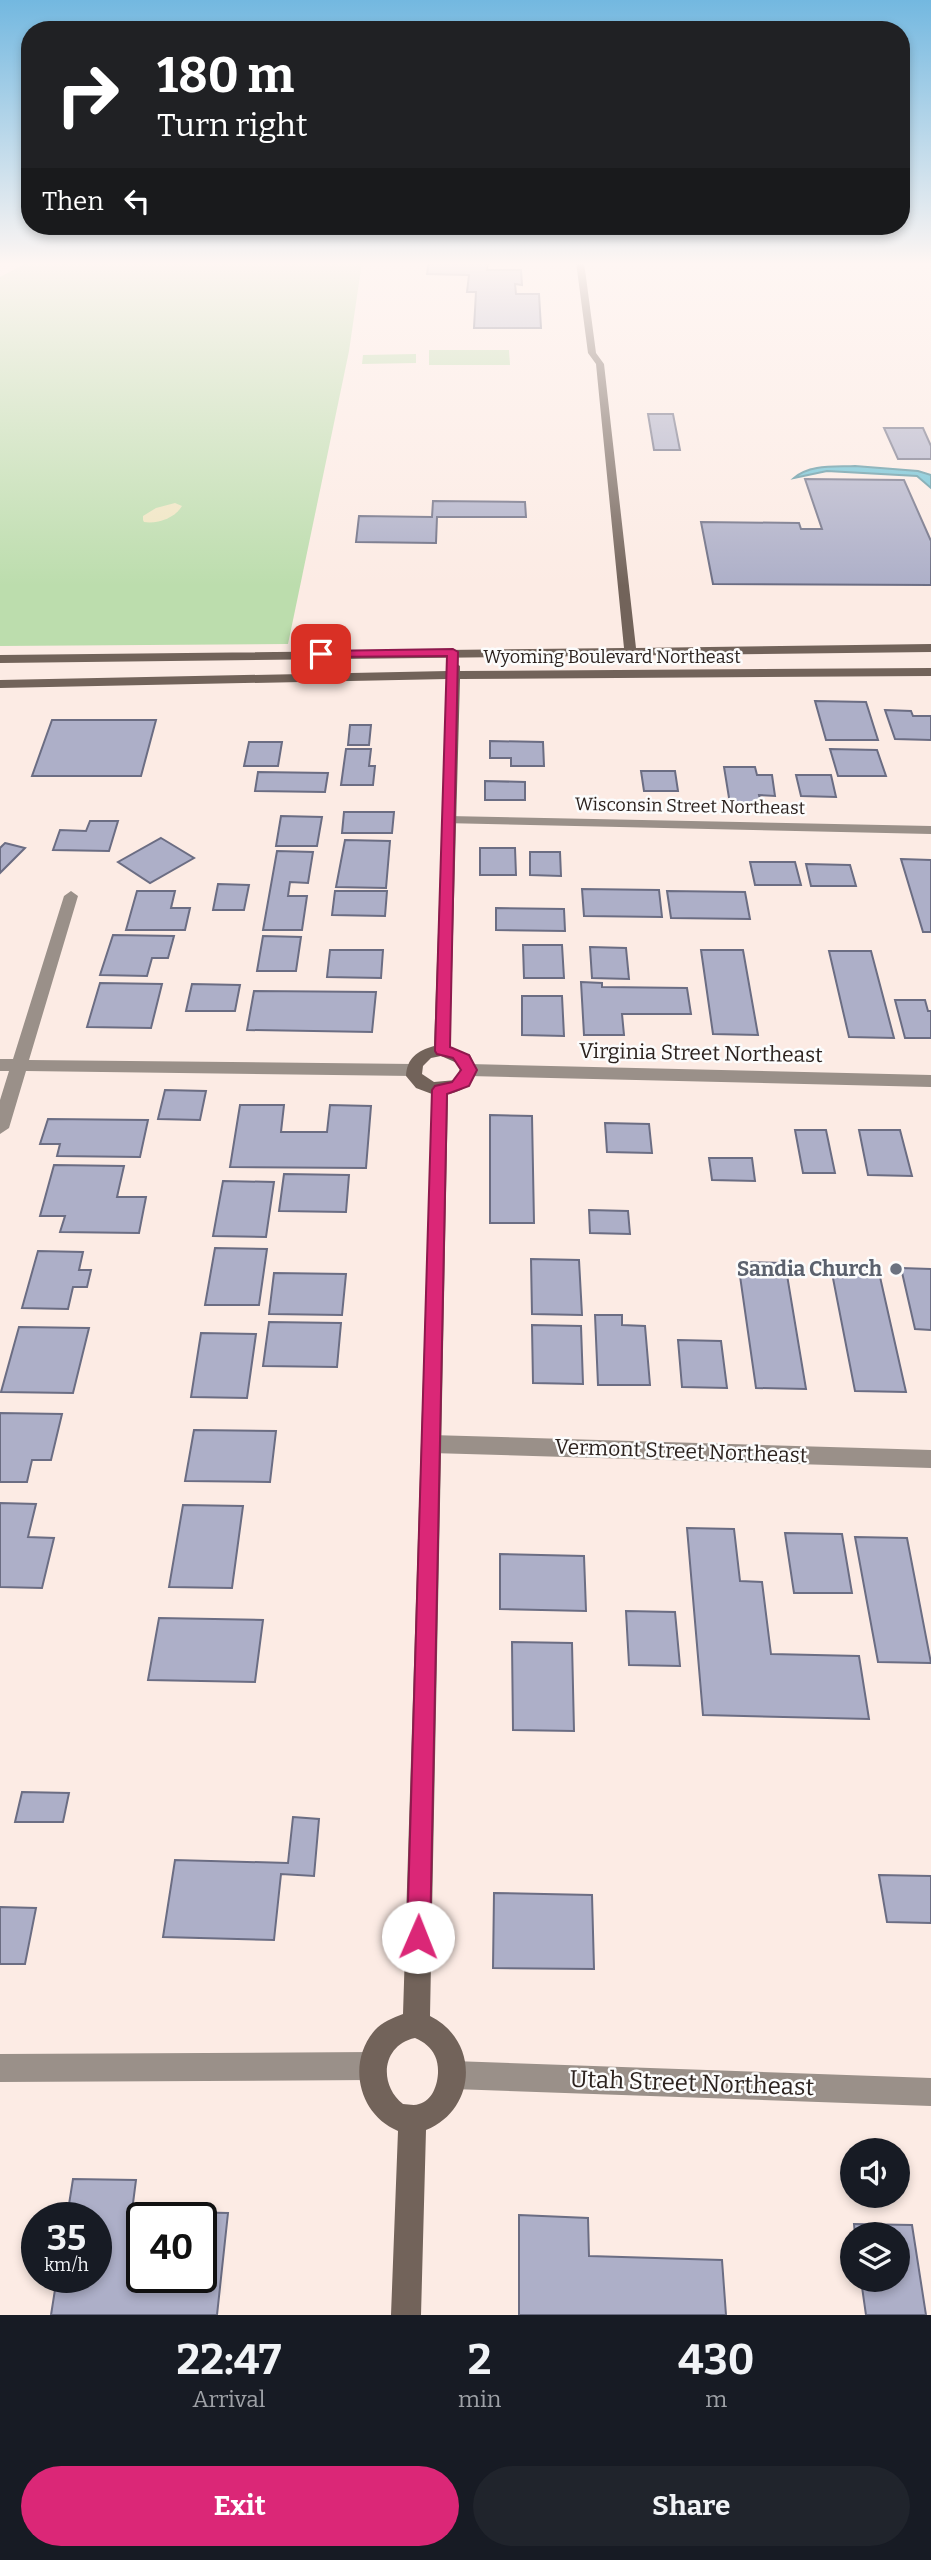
<!DOCTYPE html>
<html lang="en">
<head>
<meta charset="utf-8">
<style>
  body { margin:0; font-family:Bitter,serif; background:#20242c; color:#f1f3f6; height:100vh; display:flex; flex-direction:column; font-size:26px; white-space:nowrap }
  * { box-sizing:border-box; margin:0 }
  p { font-size:23px; color:#9ea1a6 }
  .icon { flex:none; width:38px; height:38px; fill:none; stroke:currentColor; stroke-width:2; stroke-linecap:round; stroke-linejoin:round }
  .map { position:relative; height:2315px; overflow:hidden }
  .details { display:flex; flex-direction:column; background:#171b24; flex:1 }
  .details>* { flex:none }
  .top-card { position:absolute; left:21px; top:21px; width:889px; height:214px; border-radius:28px; box-shadow:0 4px 10px #0003; background:#202124; color:#fff; overflow:hidden }
  .fabs { position:absolute; left:840px; top:2138px; display:grid; gap:14px }
  .fabs a { display:grid; place-items:center; width:70px; height:70px; border-radius:50%; background:#171b24; box-shadow:0 4px 10px #0003; font-size:35px }
  .speed { position:absolute; left:21px; top:2202px; display:flex; gap:14px; font-size:35px; font-weight:700; text-align:center }
  .speed>* { display:grid; place-content:center; width:91px; height:91px; border-radius:50%; background:#171b24; box-shadow:0 4px 10px #0003; line-height:1 }
  .speed small { font-size:18px; font-weight:400 }
  .speed .limit { border:4px solid #111; border-radius:10px; background:#fff; color:#111 }
  .pin { position:absolute; display:grid; place-items:center; width:60px; height:60px; color:#fff; margin:-30px; border-radius:14px; box-shadow:0 4px 10px #0006 }
  .me { position:absolute; width:77px; margin:-38px; rotate:1deg; stroke-linejoin:round; filter:drop-shadow(0 0 5px #0008) }
  .turn { display:flex; align-items:center; gap:24px; height:147px; padding:0 21px; font-size:32px }
  .turn .icon { width:91px; height:91px; stroke-width:2.5 }
  .turn b { display:block; font-size:49px; line-height:60px }
  .then { display:flex; align-items:center; height:66px; padding:0 21px; background:#0003; gap:14px; font-size:26px }
  .eta { display:flex; justify-content:space-evenly; align-items:center; height:119px; text-align:center }
  .eta b { font-size:42px; font-weight:700; line-height:49px }
  .action { display:flex; gap:14px; margin-top:auto; padding:14px 21px }
  .action a { flex:1; height:80px; border-radius:42px; background:#db2777; color:#fff; font-size:28px; font-weight:700; line-height:80px; text-align:center }
  .action a+a { background:#20242c; color:#f1f3f6 }
  .map>svg:first-child { display:block }
</style>
</head>
<body>
<div class="map">
<svg width="931" height="2315" viewBox="0 0 931 2315">
  <rect width="100%" height="100%" fill="#fcebe4"/>
  <g fill="#bcddad">
    <polygon points="28,262 362,262 349,351 288,644 0,646 0,277"/>
    <polygon points="429,350 509,350 510,365 429,365"/>
    <polygon points="416,354 416,363 362,364 363,355"/>
  </g>
  <path fill="#efe5c0" d="M175 503 182 506C175 518 158 524 144 522L143 520V516L156 508Z"/>
  <path fill="#64bfd3" stroke="#53909d" stroke-width="2" d="M855 466 918 471 931 475V488L917 476 827 471 794 478C810 464 835 467 855 466Z"/>
  <g fill="#adafc8" stroke="#6b6d83" stroke-width="2" fill-rule="evenodd">
    <polygon points="429,262 488,262 487,270 521,270 522,285 515,284 516,294 539,294 541,328 474,328 476,292 467,292 469,275 427,274"/>
    <polygon points="648,414 673,414 680,450 654,450"/>
    <polygon points="884,428 923,428 931,446 931,459 898,459"/>
    <polygon points="805,479 904,480 931,541 931,585 713,584 701,522 799,523 801,529 822,529"/>
    <polygon points="433,501 525,502 526,517 437,517 436,543 356,542 359,516 432,517"/>
    <polygon points="815,701 866,702 878,740 826,740"/>
    <polygon points="885,710 911,711 913,716 931,716 931,740 895,739"/>
    <polygon points="52,720 156,720 141,776 32,776"/>
    <polygon points="350,725 371,725 369,745 348,745"/>
    <polygon points="490,741 543,742 544,766 511,766 511,758 490,758"/>
    <polygon points="249,742 282,742 278,766 244,766"/>
    <polygon points="346,749 371,749 369,766 375,766 373,785 341,785"/>
    <polygon points="830,749 877,750 886,776 838,776"/>
    <polygon points="724,767 755,767 757,775 772,775 775,796 759,795 761,805 730,804"/>
    <polygon points="641,771 675,771 678,791 644,791"/>
    <polygon points="258,772 328,773 325,792 255,791"/>
    <polygon points="796,775 831,775 836,797 801,796"/>
    <polygon points="485,781 525,782 525,800 485,800"/>
    <polygon points="344,812 394,812 392,833 342,833"/>
    <polygon points="281,816 322,817 317,846 276,846"/>
    <polygon points="90,821 118,821 109,851 53,850 60,830 86,831"/>
    <polygon points="161,838 194,858 150,883 118,862"/>
    <polygon points="345,840 390,841 386,888 336,887"/>
    <polygon points="5,843 25,848 0,873 0,848"/>
    <polygon points="480,848 515,848 516,875 480,875"/>
    <polygon points="277,851 313,852 308,883 290,882 288,896 307,896 302,930 263,930"/>
    <polygon points="530,852 560,852 561,876 530,875"/>
    <polygon points="901,859 931,860 931,932 923,932"/>
    <polygon points="750,862 795,862 801,885 755,885"/>
    <polygon points="806,864 850,865 856,886 811,886"/>
    <polygon points="218,884 249,885 244,910 213,910"/>
    <polygon points="582,889 659,890 662,917 584,916"/>
    <polygon points="137,891 175,891 171,908 190,908 185,930 126,930"/>
    <polygon points="335,891 387,891 385,916 332,915"/>
    <polygon points="667,891 745,892 750,919 671,918"/>
    <polygon points="496,908 564,909 565,931 496,930"/>
    <polygon points="113,935 174,936 168,958 152,958 147,976 100,975"/>
    <polygon points="263,936 301,937 296,971 257,971"/>
    <polygon points="523,945 562,945 564,978 524,978"/>
    <polygon points="590,947 626,948 629,979 592,978"/>
    <polygon points="330,950 383,950 381,978 327,977"/>
    <polygon points="701,950 743,950 758,1035 713,1034"/>
    <polygon points="829,951 871,951 894,1038 849,1037"/>
    <polygon points="581,982 602,983 602,987 687,988 691,1014 622,1014 624,1035 584,1035"/>
    <polygon points="100,983 162,984 151,1028 87,1027"/>
    <polygon points="192,984 240,985 235,1011 186,1011"/>
    <polygon points="254,991 376,992 372,1032 247,1030"/>
    <polygon points="522,996 562,996 564,1036 522,1035"/>
    <polygon points="895,1000 925,1000 928,1011 931,1011 931,1038 905,1038"/>
    <polygon points="165,1090 206,1091 200,1120 158,1119"/>
    <polygon points="240,1105 284,1105 281,1132 327,1132 330,1105 371,1106 366,1168 230,1167"/>
    <polygon points="490,1115 532,1116 534,1223 490,1223"/>
    <polygon points="48,1119 148,1120 140,1157 57,1156 60,1144 40,1144"/>
    <polygon points="605,1123 649,1124 652,1153 607,1152"/>
    <polygon points="795,1130 826,1130 835,1173 803,1173"/>
    <polygon points="859,1130 900,1130 912,1176 868,1175"/>
    <polygon points="709,1158 752,1158 755,1181 712,1180"/>
    <polygon points="54,1165 124,1166 117,1197 146,1197 139,1233 60,1232 65,1216 40,1216"/>
    <polygon points="284,1174 349,1175 346,1212 279,1211"/>
    <polygon points="223,1181 274,1182 266,1237 213,1236"/>
    <polygon points="589,1210 628,1211 630,1234 590,1233"/>
    <polygon points="215,1248 267,1249 259,1305 205,1305"/>
    <polygon points="38,1251 83,1252 79,1270 91,1270 87,1287 73,1287 68,1309 22,1308"/>
    <polygon points="531,1259 579,1260 582,1315 532,1314"/>
    <polygon points="738,1262 785,1263 806,1389 756,1388"/>
    <polygon points="831,1268 878,1268 906,1392 855,1391"/>
    <polygon points="901,1268 931,1269 931,1330 915,1329"/>
    <polygon points="274,1273 346,1274 342,1315 269,1314"/>
    <polygon points="595,1315 622,1315 622,1325 645,1326 650,1385 598,1385"/>
    <polygon points="269,1322 341,1323 337,1367 263,1366"/>
    <polygon points="532,1325 581,1326 583,1384 533,1383"/>
    <polygon points="19,1327 89,1328 73,1393 1,1392"/>
    <polygon points="201,1333 256,1334 247,1398 191,1397"/>
    <polygon points="678,1340 721,1341 727,1388 682,1387"/>
    <polygon points="0,1413 62,1414 51,1460 32,1460 27,1482 0,1482"/>
    <polygon points="194,1430 276,1431 270,1482 185,1481"/>
    <polygon points="0,1503 36,1504 28,1537 54,1538 42,1588 0,1587"/>
    <polygon points="183,1505 243,1506 232,1588 169,1587"/>
    <polygon points="687,1528 734,1529 740,1581 762,1582 771,1654 859,1656 869,1719 703,1715"/>
    <polygon points="785,1533 842,1534 852,1593 794,1593"/>
    <polygon points="855,1537 907,1538 931,1663 878,1662"/>
    <polygon points="500,1554 584,1556 586,1611 500,1609"/>
    <polygon points="626,1611 675,1612 680,1666 629,1665"/>
    <polygon points="159,1618 263,1620 255,1682 148,1680"/>
    <polygon points="512,1642 572,1643 574,1731 513,1730"/>
    <polygon points="22,1792 69,1793 63,1822 15,1822"/>
    <polygon points="293,1817 319,1819 314,1876 281,1874 274,1940 163,1937 175,1860 288,1863"/>
    <polygon points="879,1875 931,1876 931,1923 887,1922"/>
    <polygon points="494,1893 592,1895 594,1969 493,1968"/>
    <polygon points="0,1907 36,1908 25,1964 0,1964"/>
    <path d="M73 2179 136 2180 132 2211 228 2213 217 2315H51L57 2277H96V2217H67ZM142 2217H201V2277H142Z"/>
    <polygon points="519,2215 588,2218 589,2256 722,2260 726,2315 519,2315"/>
    <polygon points="854,2224 912,2225 926,2315 866,2315 861,2280 898,2280 898,2235 855,2235"/>
  </g>
  <g fill="none" stroke-linecap="round" stroke-linejoin="round">
    <g fill="#9a9089" fill-rule="evenodd">
      <polygon points="448,816 931,826 931,834 443,823 441,820"/>
      <polygon points="71,891 78,896 29,1060 413,1064 421,1070 413,1076 26,1071 9,1128 0,1134 0,1100 9,1071 0,1071 0,1059 13,1059 64,896"/>
      <polygon points="469,1064 931,1075 931,1087 469,1076 461,1070"/>
      <polygon points="431,1435 931,1450 931,1468 431,1453 424,1450 421,1444 424,1438"/>
      <polygon points="373,2052 383,2056 387,2066 383,2076 373,2080 0,2082 0,2054"/>
      <polygon points="453,2061 931,2078 931,2106 453,2089 443,2085 439,2075 443,2065"/>
    </g>
    <g fill="#72635a" fill-rule="evenodd">
      <polygon points="576,262 584,262 596,353 604,364 636,648 931,644 931,652 0,663 0,655 624,648 596,364 588,353"/>
      <path d="M454 662 460 666V671L931 668V676L460 679 450 1047 470 1055C481 1076 471 1090 448 1094L430 2016C480 2041 477 2109 426 2130L421 2315H391L398 2131C359 2115 346 2063 375 2030 382 2022 393 2018 403 2014L432 1094 416 1088 406 1076C407 1058 417 1051 434 1046L447 679 0 688V680L448 671V666ZM441 1056 457 1063 460 1069 456 1080 434 1082 422 1074 423 1066 431 1058ZM415 2038C424 2042 431 2047 435 2056 442 2070 437 2100 419 2104 414 2106 408 2104 403 2104 378 2084 382 2045 415 2038Z"/>
    </g>
  </g>
  <linearGradient id="sky" x2="0" y2="1"><stop stop-color="#73b8e0"/><stop offset="0.45" stop-color="#fef6f3"/><stop offset="1" stop-color="#fef6f3" stop-opacity="0"/></linearGradient>
  <rect width="931" height="586" fill="url(#sky)"/>
  <polygon fill="#db2777" stroke="#8e194d" stroke-width="2" points="453,649 458,652 450,1047 469,1055 477,1070 469,1086 447,1094 430,1937 427,1946 418,1949 410,1946 407,1937 432,1090 435,1086 452,1082 461,1070 453,1058 437,1054 435,1051 447,656 321,657 315,654 321,651"/>
  <circle fill="#6b7280" stroke="#fcfcfc" stroke-width="2.5" cx="896" cy="1269" r="7"/>
  <g text-anchor="middle" stroke-width="5" stroke-linejoin="round" paint-order="stroke">
    <g font-size="18" fill="#2c221e" stroke="#fcfcfc">
      <text x="612" y="663">Wyoming Boulevard Northeast</text>
      <text transform="translate(690 806) rotate(1)" y="6">Wisconsin Street Northeast</text>
    </g>
    <g font-size="21" fill="#2c221e" stroke="#fcfcfc">
      <text transform="translate(701 1053) rotate(1)" y="7">Virginia Street Northeast</text>
      <text transform="translate(681 1451) rotate(2)" y="7">Vermont Street Northeast</text>
    </g>
    <g font-size="21" font-weight="bold" fill="#5b616d" stroke="#fcfcfc" text-anchor="end">
      <text x="882" y="1276">Sandia Church</text>
    </g>
    <g font-size="24" fill="#2c221e" stroke="#fcfcfc">
      <text transform="translate(692 2083) rotate(2)" y="8">Utah Street Northeast</text>
    </g>
  </g>
</svg>
<div class="fabs">
<a><svg class="icon" aria-label="sound" viewBox="0 0 24 24"><path d="M4 9h4l5-4v14l-5-4H4zM17 9q2 3 0 6"/></svg></a>
<a><svg class="icon" aria-label="layers" viewBox="0 0 24 24"><path d="M12 4l9 5-9 5-9-5zM3 14l9 5 9-5"/></svg></a>
</div>
<div class="speed"><div>35<small>km/h</small></div><div class="limit">40</div></div>
<div class="pin" style="left:321px;top:654px;background:#d93025"><svg class="icon" aria-label="arrive" viewBox="0 0 24 24"><path d="M6 21V4h12l-3 4 3 4H6"/></svg></div>
<svg class="me" style="left:418px;top:1937px" viewBox="-20 -20 40 40"><circle r="19" fill="#fff"/><path d="M0-13L10 11 0 6-10 11z" fill="#db2777"/></svg>
<div class="top-card">
<div class="turn"><svg class="icon" aria-label="right" viewBox="0 0 24 24"><path d="M7 20v-9h11M14 6l5 5-5 5"/></svg><div><b>180 m</b>Turn right</div></div>
<div class="then">Then<svg class="icon" aria-label="left" viewBox="0 0 24 24"><path d="M17 20v-9H6M10 6l-5 5 5 5"/></svg></div>
</div>
</div>
<section class="details">
<div class="eta">
<div><b>22:47</b><p>Arrival</p></div>
<div><b>2</b><p>min</p></div>
<div><b>430</b><p>m</p></div>
</div>
<div class="action"><a>Exit</a><a>Share</a></div>
</section>
</body>
</html>
